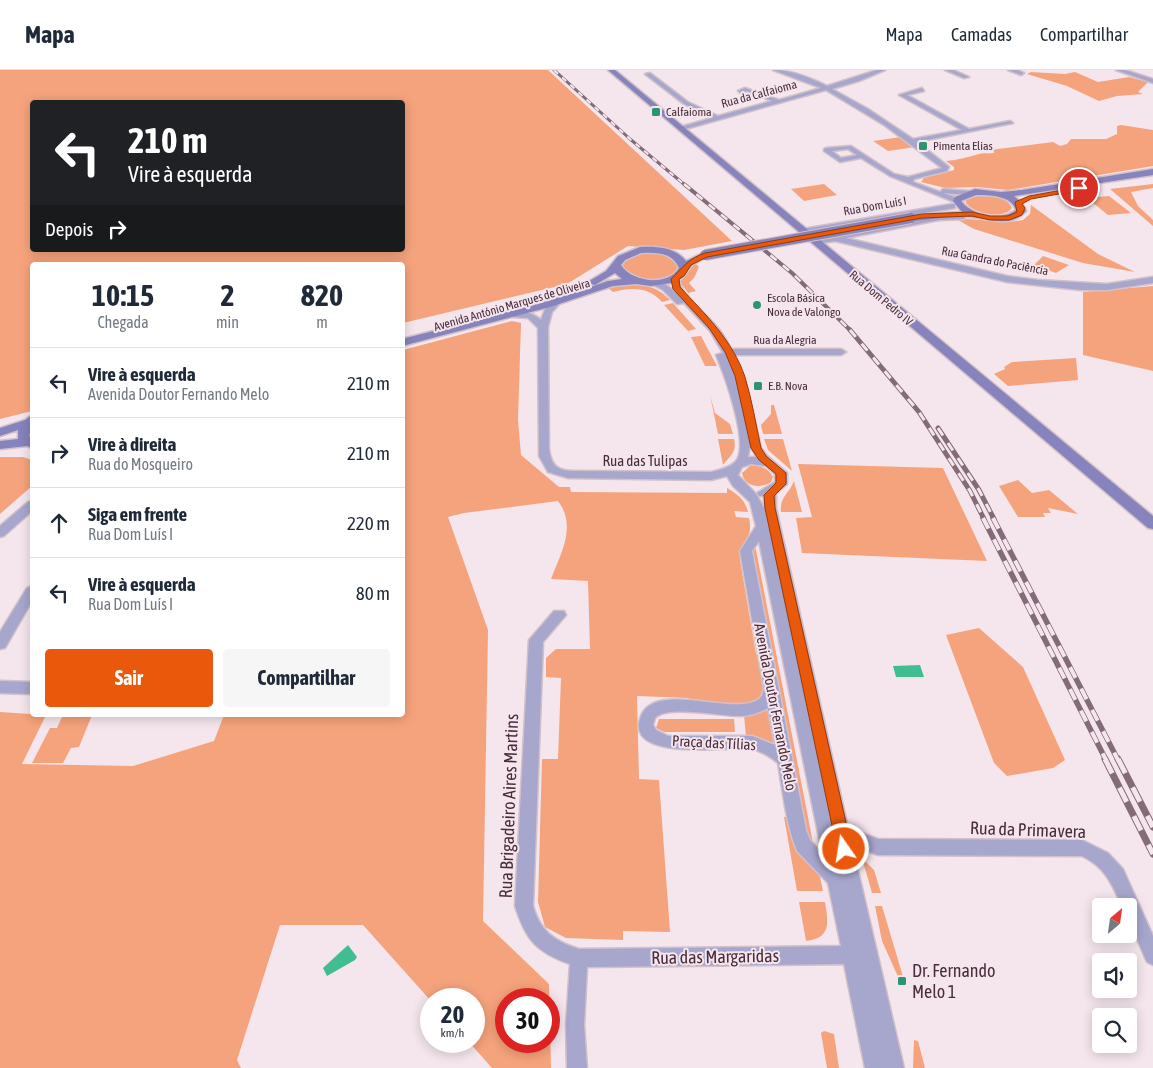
<!DOCTYPE html>
<html lang="pt">
<head>
<meta charset="utf-8">
<style>
  body { margin:0; font-family:"Asap Condensed",sans-serif; background:#f6f6f7; color:#1f2937; height:100vh; display:flex; flex-direction:column; font-size:19px; white-space:nowrap }
  * { box-sizing:border-box; margin:0 }
  p { font-size:16px; color:#747a83 }
  .icon { flex:none; width:28px; height:28px; fill:none; stroke:currentColor; stroke-width:2; stroke-linecap:round; stroke-linejoin:round }
  .map { position:relative; flex:1; overflow:hidden }
  .details { position:absolute; left:30px; top:192px; width:375px; height:455px; display:flex; flex-direction:column; background:#fff; border-radius:5px; box-shadow:0 2px 12px #0003 }
  .details>* { flex:none }
  .guide { position:absolute; left:30px; top:30px; width:375px; height:152px; border-radius:5px; box-shadow:0 2px 12px #0003; background:#202124; color:#fff; overflow:hidden }
  .needle { width:32px; rotate:29deg }
  .controls { position:absolute; left:1092px; top:828px; display:grid; gap:10px }
  .controls a { display:grid; place-items:center; width:45px; height:45px; border-radius:5px; background:#fff; box-shadow:0 2px 12px #0003; font-size:25px }
  .speed { position:absolute; left:420px; top:918px; display:flex; gap:10px; font-size:25px; font-weight:700; text-align:center }
  .speed>* { display:grid; place-content:center; width:65px; height:65px; border-radius:50%; background:#fff; box-shadow:0 2px 12px #0003; line-height:1 }
  .speed small { font-size:12px; font-weight:400 }
  .speed .limit { border:8px solid #d22; background:#fff; color:#111 }
  .pin { position:absolute; display:grid; place-items:center; width:42px; height:42px; color:#fff; margin:-21px; border:2px solid #fff; border-radius:50%; box-shadow:0 1px 5px #0007 }
  .me { position:absolute; width:55px; margin:-28px; rotate:347deg; stroke-linejoin:round; filter:drop-shadow(0 0 4px #0008) }
  .turn { display:flex; align-items:center; gap:18px; height:105px; padding:0 15px; font-size:22px }
  .turn .icon { width:65px; height:65px; stroke-width:2.5 }
  .turn b { display:block; font-size:35px; line-height:42px }
  .then { display:flex; align-items:center; height:48px; padding:0 15px; background:#0003; gap:10px; font-size:19px }
  .eta { display:flex; justify-content:space-evenly; align-items:center; height:85px; text-align:center }
  .eta b { font-size:30px; font-weight:700; line-height:35px }
  .action { display:flex; gap:10px; margin-top:auto; padding:10px 15px }
  .action a { flex:1; height:58px; border-radius:5px; background:#ea580c; color:#fff; font-size:20px; font-weight:700; line-height:58px; text-align:center }
  .action a+a { background:#f6f6f7; color:#1f2937 }
  ul { padding:0; list-style:none }
  li { display:flex; align-items:center; gap:15px; height:70px; padding:0 15px; border-top:1px solid #e0e1e3 }
  li div { flex:1 }
  li b { display:block; font-size:19px }
  li em { font-style:normal }
  header { display:flex; align-items:center; gap:30px; box-sizing:border-box; height:70px; padding:0 25px; background:#fff; border-bottom:1px solid #e0e1e3 }
  header strong { font-size:24px }
  nav { display:flex; gap:28px; margin-inline-start:auto; font-size:18px }
  .map>svg:first-child { display:block }
</style>
</head>
<body>
<header>
<strong>Mapa</strong>
<nav><a>Mapa</a><a>Camadas</a><a>Compartilhar</a></nav>
</header>
<div class="map">
<svg width="1153" height="998" viewBox="0 0 1153 998">
  <rect width="100%" height="100%" fill="#f5e6ed"/>
  <g fill="#f5a37c" fill-rule="evenodd">
    <path d="M0 0H548L732 171 684 180 628 176 567 214 403 253 402 195H32V341L0 349ZM32 32H402V180H32Z"/>
    <polygon points="1031,2 1065,4 1075,2 1098,12 1129,7 1148,12 1138,22 1143,24 1117,26 1099,31 1067,16 1027,4"/>
    <path d="M1121 55 1153 60V96L1008 120 977 117 945 118 921 112 924 108 954 100V97L946 91C958 90 968 87 979 84 985 82 990 85 995 82L990 80 1053 72 1060 76 1067 74 1071 69H1106L1117 64V56Z"/>
    <polygon points="901,67 915,77 888,81 873,71"/>
    <polygon points="824,114 837,125 804,131 791,119"/>
    <polygon points="1153,114 1153,118 1131,122 1138,136 1153,150 1153,156 1110,119"/>
    <path d="M973 125C986 124 1006 125 1012 138 1003 150 975 144 966 133V130Z"/>
    <polygon points="1109,126 1131,143 1108,145 1087,128"/>
    <polygon points="1031,135 1098,184 1135,202 1083,193 974,159 954,148 1008,152 1023,150 1030,144"/>
    <path d="M654 182 670 187 678 196 674 204C655 213 636 211 621 198L623 189 636 183Z"/>
    <polygon points="1043,186 1069,195 1056,203 1034,195"/>
    <polygon points="695,193 699,197 694,208 689,213 696,221 688,223 680,212"/>
    <path d="M628 214C647 216 655 215 670 230L662 232C649 217 632 217 613 222L608 218Z"/>
    <polygon points="1153,216 1153,301 1083,285 1083,222"/>
    <polygon points="673,233 696,259 688,261 664,235"/>
    <path d="M512 251 521 253 518 350 521 385 559 417H570L571 422 727 423V418C737 424 745 429 748 442L734 441 736 447 749 448C754 470 740 469 744 490H740L756 584H762L765 624 758 631 745 634H696L688 628 637 626 639 709 659 710 670 862 623 861V870L566 868 545 857 538 832 542 689H558L561 608 546 607V588L556 579H590L588 511 551 509C561 483 577 456 558 431L464 443 448 447 488 560 483 851 549 914 551 998H492L468 971H474V929H431V931L363 855H280L237 990 241 998H0V642L46 645 22 694 133 696 214 671 224 645H402L403 280ZM506 929H549V971H506Z"/>
    <polygon points="701,266 717,296 705,296 691,267"/>
    <polygon points="1076,288 1078,310 1008,316 994,304 1005,299 1004,297 1012,292"/>
    <polygon points="710,325 715,343 730,354 733,364 718,364"/>
    <polygon points="771,335 774,335 782,364 763,364 761,355 771,344"/>
    <path d="M718 369H734C737 382 731 385 723 395Z"/>
    <polygon points="764,369 783,369 792,401 768,380"/>
    <polygon points="0,387 23,387 32,390 32,416 0,444"/>
    <polygon points="798,394 943,398 987,491 802,483 796,448 812,447"/>
    <path d="M750 396C759 395 769 398 773 407L771 412C761 419 744 417 742 403Z"/>
    <polygon points="1018,410 1032,423 1049,420 1078,444 1048,438 1051,443 1043,443 1045,447 1018,447 999,416"/>
    <path d="M794 411 802 442H781C779 427 790 423 794 411Z"/>
    <polygon points="755,475 814,778 807,769 751,480"/>
    <polygon points="979,558 1023,597 1065,690 1053,698 1007,706 994,693 946,565"/>
    <polygon points="770,638 776,674 759,668 746,667 744,645 762,642"/>
    <polygon points="63,645 92,645 79,677 71,678 63,693 32,693 50,658 57,658"/>
    <polygon points="659,649 734,649 735,662 664,662 656,658"/>
    <polygon points="784,747 790,747 819,802 823,821 797,821"/>
    <polygon points="862,788 874,800 881,823 872,823"/>
    <path d="M799 832H825C828 852 832 868 806 871Z"/>
    <polygon points="875,836 882,836 904,910 899,909 882,871"/>
    <polygon points="824,961 834,964 839,998 827,998 821,963"/>
    <polygon points="914,970 918,971 925,998 913,998"/>
  </g>
  <g fill="#40bd91">
    <polygon points="920,595 924,607 896,607 893,596"/>
    <polygon points="348,875 357,887 355,890 327,906 323,898"/>
  </g>
  <g fill="none" stroke-linecap="round" stroke-linejoin="round">
    <g stroke="#d3c1ca" stroke-width="3">
      <g id="street">
        <path d="M773 0C792 0 811 8 827 16L877 0H885L859 11 832 19 868 39 913 69 962 60 899 25 922 18 924 21 907 25 969 59 1010 51 1013 53 917 72 949 97 947 101 914 109 913 112 940 122 943 119 970 121 974 123 970 125 943 123 960 129 961 131 957 133 890 106 861 88 840 92 824 81V79L826 78 851 76 894 104 908 107 942 98 884 55 826 20 682 60 680 57 712 48 684 34 645 4 650 3 688 32 718 46 772 31 747 21 741 23 738 21 745 18 779 30 821 18ZM848 79 857 85 841 88 832 81Z"/>
        <polygon points="945,0 953,0 969,7 964,8"/>
        <polygon points="1008,0 1017,0 1024,3 1021,5"/>
        <polygon points="1116,0 1125,0 1153,9 1153,13"/>
        <polygon points="952,134 955,134 955,138 803,163 799,161 803,159"/>
        <polygon points="961,145 965,147 964,149 939,150 846,168 1007,206 1038,210 1107,214 1153,207 1153,213 1107,220 1081,220 1007,212 835,171 816,174 812,172 834,166 939,146"/>
        <path d="M675 206 679 209C682 229 704 241 716 256 722 262 727 271 731 279H841L846 282 841 285H734L746 316 761 378 767 386 787 403V414L776 423V438L848 758 878 769 1082 770 1108 783 1123 799 1153 866V895L1147 892 1129 851V836H1122C1112 814 1105 797 1082 786L878 785 852 775 904 998H865L844 894 587 897 584 955 587 998H567L566 955 570 894C536 882 526 870 515 836L529 570 554 541H564L566 545 543 572 533 836C540 861 554 871 579 879L841 876 828 813 797 781C786 754 783 722 778 693 770 687 762 681 751 679 731 676 627 692 640 649 652 607 737 649 760 628 763 625 763 622 764 618L740 481 756 456 750 432 733 416 727 406 711 410 568 408 548 402 539 386 538 258 528 248 513 247 509 244C518 237 533 243 541 250L545 239 557 229 561 232 552 242 548 257 549 379C551 396 558 401 575 401L711 402C719 400 730 398 736 391 750 374 724 304 716 285L723 283 710 261 684 233 677 234 663 220 650 213C658 207 670 217 676 223L671 209ZM750 376 757 387H748ZM751 394 766 396 775 404V412L757 423 759 426H764V438L756 424 738 405 742 397ZM759 471 822 783 810 770 806 760 752 481ZM768 638 775 675 752 666H668L656 660 653 655 655 648C667 634 723 647 742 646 751 646 761 642 768 638Z"/>
        <polygon points="32,431 32,441 4,466 0,467 0,456 28,432"/>
        <polygon points="32,516 32,531 5,578 0,579 0,562 27,518"/>
        <polygon points="0,611 32,612 32,624 0,623"/>
      </g>
    </g>
    <g stroke="#d3c1ca" stroke-width="3">
      <g id="secondary">
        <polygon points="608,0 615,0 1153,446 1153,459 1148,458"/>
        <path d="M1153 99V105L1014 126 1022 133 1026 141C1010 159 989 148 970 147 951 145 930 150 911 151L906 148 911 145 962 142 953 131 955 127 975 119 1001 122 1022 120ZM976 125C989 125 1011 125 1016 140 1001 152 973 146 961 131Z"/>
        <path d="M640 177C656 176 675 177 686 191L705 182 710 185 692 195 682 208 671 213 651 216 636 214 613 216 550 237 402 276V269L542 233 608 211 622 209 615 203 595 215 586 213 606 201 618 186ZM641 183C656 182 672 182 679 198 668 217 631 212 621 195L625 190Z"/>
        <polygon points="32,345 32,358 29,366 32,368 32,378 27,376 0,379 0,371 18,369 18,360 0,366 0,358 25,350"/>
      </g>
    </g>
    <use href="#street" fill="#a7a6cd" fill-rule="evenodd"/>
    <use href="#secondary" fill="#8683bd" fill-rule="evenodd"/>
    <g stroke="#846b78" stroke-width="3">
      <polyline id="rail-far4" points="554,0 630,69 685,115"/>
    </g>
    <g stroke="#846b78" stroke-width="4">
      <polyline id="rail-far3" points="684,114 792,203 851,261"/>
    </g>
    <g stroke="#846b78" stroke-width="5">
      <g id="rail-far2">
        <polyline points="850,260 919,342 970,421 984,449"/>
        <polyline points="938,358 979,420 994,449"/>
      </g>
    </g>
    <g stroke="#846b78" stroke-width="5.5">
      <g id="rail-far1">
        <polyline points="983,448 1106,690"/>
        <polyline points="993,448 1118,690"/>
      </g>
    </g>
    <g stroke="#846b78" stroke-width="7">
      <g id="rail">
        <polyline points="1105,689 1153,784"/>
        <polyline points="1118,689 1153,757"/>
      </g>
    </g>
    <use href="#rail-far4" stroke="#f5e6ed" stroke-width="2" stroke-dasharray="5.5" stroke-linecap="butt"/>
    <use href="#rail-far3" stroke="#f5e6ed" stroke-width="2.5" stroke-dasharray="8" stroke-linecap="butt"/>
    <use href="#rail-far2" stroke="#f5e6ed" stroke-width="3" stroke-dasharray="9" stroke-linecap="butt"/>
    <use href="#rail-far1" stroke="#f5e6ed" stroke-width="4" stroke-dasharray="12" stroke-linecap="butt"/>
    <use href="#rail" stroke="#f5e6ed" stroke-width="5" stroke-dasharray="16" stroke-linecap="butt"/>
    <g stroke="#d3c1ca" stroke-width="12" stroke-linecap="butt">
      <polyline id="secondary-bridge" points="705,185 911,148"/>
    </g>
    <use href="#secondary-bridge" stroke="#8683bd" stroke-width="10"/>
  </g>
  <path fill="#ea580c" stroke="#983908" d="M1079 117 1081 120 1031 129 1022 134 1025 138 1022 145 1009 150H990L972 146 922 148 707 187 691 195 684 206 679 209 680 217C705 244 733 271 745 307 752 330 756 355 761 378L766 386 786 403V414L774 426 775 438 852 779 850 784 844 786 839 784 837 779 765 438 764 425 776 413V404L759 390 751 378 735 306 725 282 709 258 673 219 671 209C682 198 689 188 705 183L922 144 972 142 990 146H1008L1017 142 1015 132 1029 126Z"/>
  <g fill="#2d9471" stroke="#f5e6ed" stroke-width="2">
    <rect x="651" y="37" width="10" height="10" rx="2.5"/>
    <rect x="918" y="71" width="10" height="10" rx="2.5"/>
    <circle cx="757" cy="235" r="5"/>
    <rect x="753" y="311" width="10" height="10" rx="2.5"/>
    <rect x="897" y="906" width="10" height="10" rx="2.5"/>
  </g>
  <g text-anchor="middle" stroke-width="4" stroke-linejoin="round" paint-order="stroke">
    <g font-size="12" fill="#4a2d3d" stroke="#f5e6ed">
      <text transform="translate(759 24) rotate(-15)" y="4">Rua da Calfaioma</text>
      <text transform="translate(875 136) rotate(-10)" y="4">Rua Dom Luís I</text>
      <text transform="translate(995 191) rotate(11)" y="4">Rua Gandra do Paciência</text>
      <text transform="translate(881 228) rotate(40)" y="4">Rua Dom Pedro IV</text>
      <text transform="translate(512 235) rotate(-16)" y="4">Avenida António Marques de Oliveira</text>
      <text x="785" y="274">Rua da Alegria</text>
    </g>
    <g font-size="12" fill="#4a2d3d" stroke="#f5e6ed" text-anchor="start">
      <text x="666" y="46">Calfaioma</text>
      <text x="933" y="80">Pimenta Elias</text>
      <text x="767" y="232">Escola Básica<tspan x="767" dy="14">Nova de Valongo</tspan></text>
      <text x="768" y="320">E.B. Nova</text>
    </g>
    <g font-size="15" fill="#4a2d3d" stroke="#f5e6ed">
      <text x="645" y="396">Rua das Tulipas</text>
      <text transform="translate(775 637) rotate(79)" y="5">Avenida Doutor Fernando Melo</text>
      <text transform="translate(714 673) rotate(3)" y="5">Praça das Tílias</text>
    </g>
    <g font-size="18" fill="#4a2d3d" stroke="#f5e6ed">
      <text transform="translate(509 736) rotate(-88)" y="6">Rua Brigadeiro Aires Martins</text>
      <text transform="translate(1028 760) rotate(2)" y="6">Rua da Primavera</text>
      <text transform="translate(715 887) rotate(-1)" y="6">Rua das Margaridas</text>
    </g>
    <g font-size="18" fill="#4a2d3d" stroke="#f5e6ed" text-anchor="start">
      <text x="912" y="907">Dr. Fernando<tspan x="912" dy="21">Melo 1</tspan></text>
    </g>
  </g>
</svg>
<div class="controls">
<a><svg class="needle" viewBox="-14 -14 28 28"><path d="M0-13l5 13h-10z" fill="#e53935"/><path d="M0 13l5-13h-10z" fill="#747a83"/></svg></a>
<a><svg class="icon" aria-label="sound" viewBox="0 0 24 24"><path d="M4 9h4l5-4v14l-5-4H4zM17 9q2 3 0 6"/></svg></a>
<a><svg class="icon" aria-label="search" viewBox="0 0 24 24"><circle cx="10" cy="10" r="6"/><path d="M15 15l6 6"/></svg></a>
</div>
<div class="speed"><div>20<small>km/h</small></div><div class="limit">30</div></div>
<div class="pin" style="left:1079px;top:118px;background:#d93025"><svg class="icon" aria-label="arrive" viewBox="0 0 24 24"><path d="M6 21V4h12l-3 4 3 4H6"/></svg></div>
<svg class="me" style="left:844px;top:779px" viewBox="-20 -20 40 40"><circle r="17" fill="#ea580c" stroke="#fff" stroke-width="3"/><path d="M0-11L8 9 0 5-8 9z" fill="#fff"/></svg>
<div class="guide">
<div class="turn"><svg class="icon" aria-label="left" viewBox="0 0 24 24"><path d="M17 20v-9H6M10 6l-5 5 5 5"/></svg><div><b>210 m</b>Vire à esquerda</div></div>
<div class="then">Depois<svg class="icon" aria-label="right" viewBox="0 0 24 24"><path d="M7 20v-9h11M14 6l5 5-5 5"/></svg></div>
</div>
<section class="details">
<div class="eta">
<div><b>10:15</b><p>Chegada</p></div>
<div><b>2</b><p>min</p></div>
<div><b>820</b><p>m</p></div>
</div>
<ul>
<li><svg class="icon" aria-label="left" viewBox="0 0 24 24"><path d="M17 20v-9H6M10 6l-5 5 5 5"/></svg><div><b>Vire à esquerda</b><p>Avenida Doutor Fernando Melo</p></div><em>210 m</em></li>
<li><svg class="icon" aria-label="right" viewBox="0 0 24 24"><path d="M7 20v-9h11M14 6l5 5-5 5"/></svg><div><b>Vire à direita</b><p>Rua do Mosqueiro</p></div><em>210 m</em></li>
<li><svg class="icon" aria-label="ahead" viewBox="0 0 24 24"><path d="M12 20V5M6 11l6-6 6 6"/></svg><div><b>Siga em frente</b><p>Rua Dom Luís I</p></div><em>220 m</em></li>
<li><svg class="icon" aria-label="left" viewBox="0 0 24 24"><path d="M17 20v-9H6M10 6l-5 5 5 5"/></svg><div><b>Vire à esquerda</b><p>Rua Dom Luís I</p></div><em>80 m</em></li>
</ul>
<div class="action"><a>Sair</a><a>Compartilhar</a></div>
</section>
</div>
</body>
</html>
